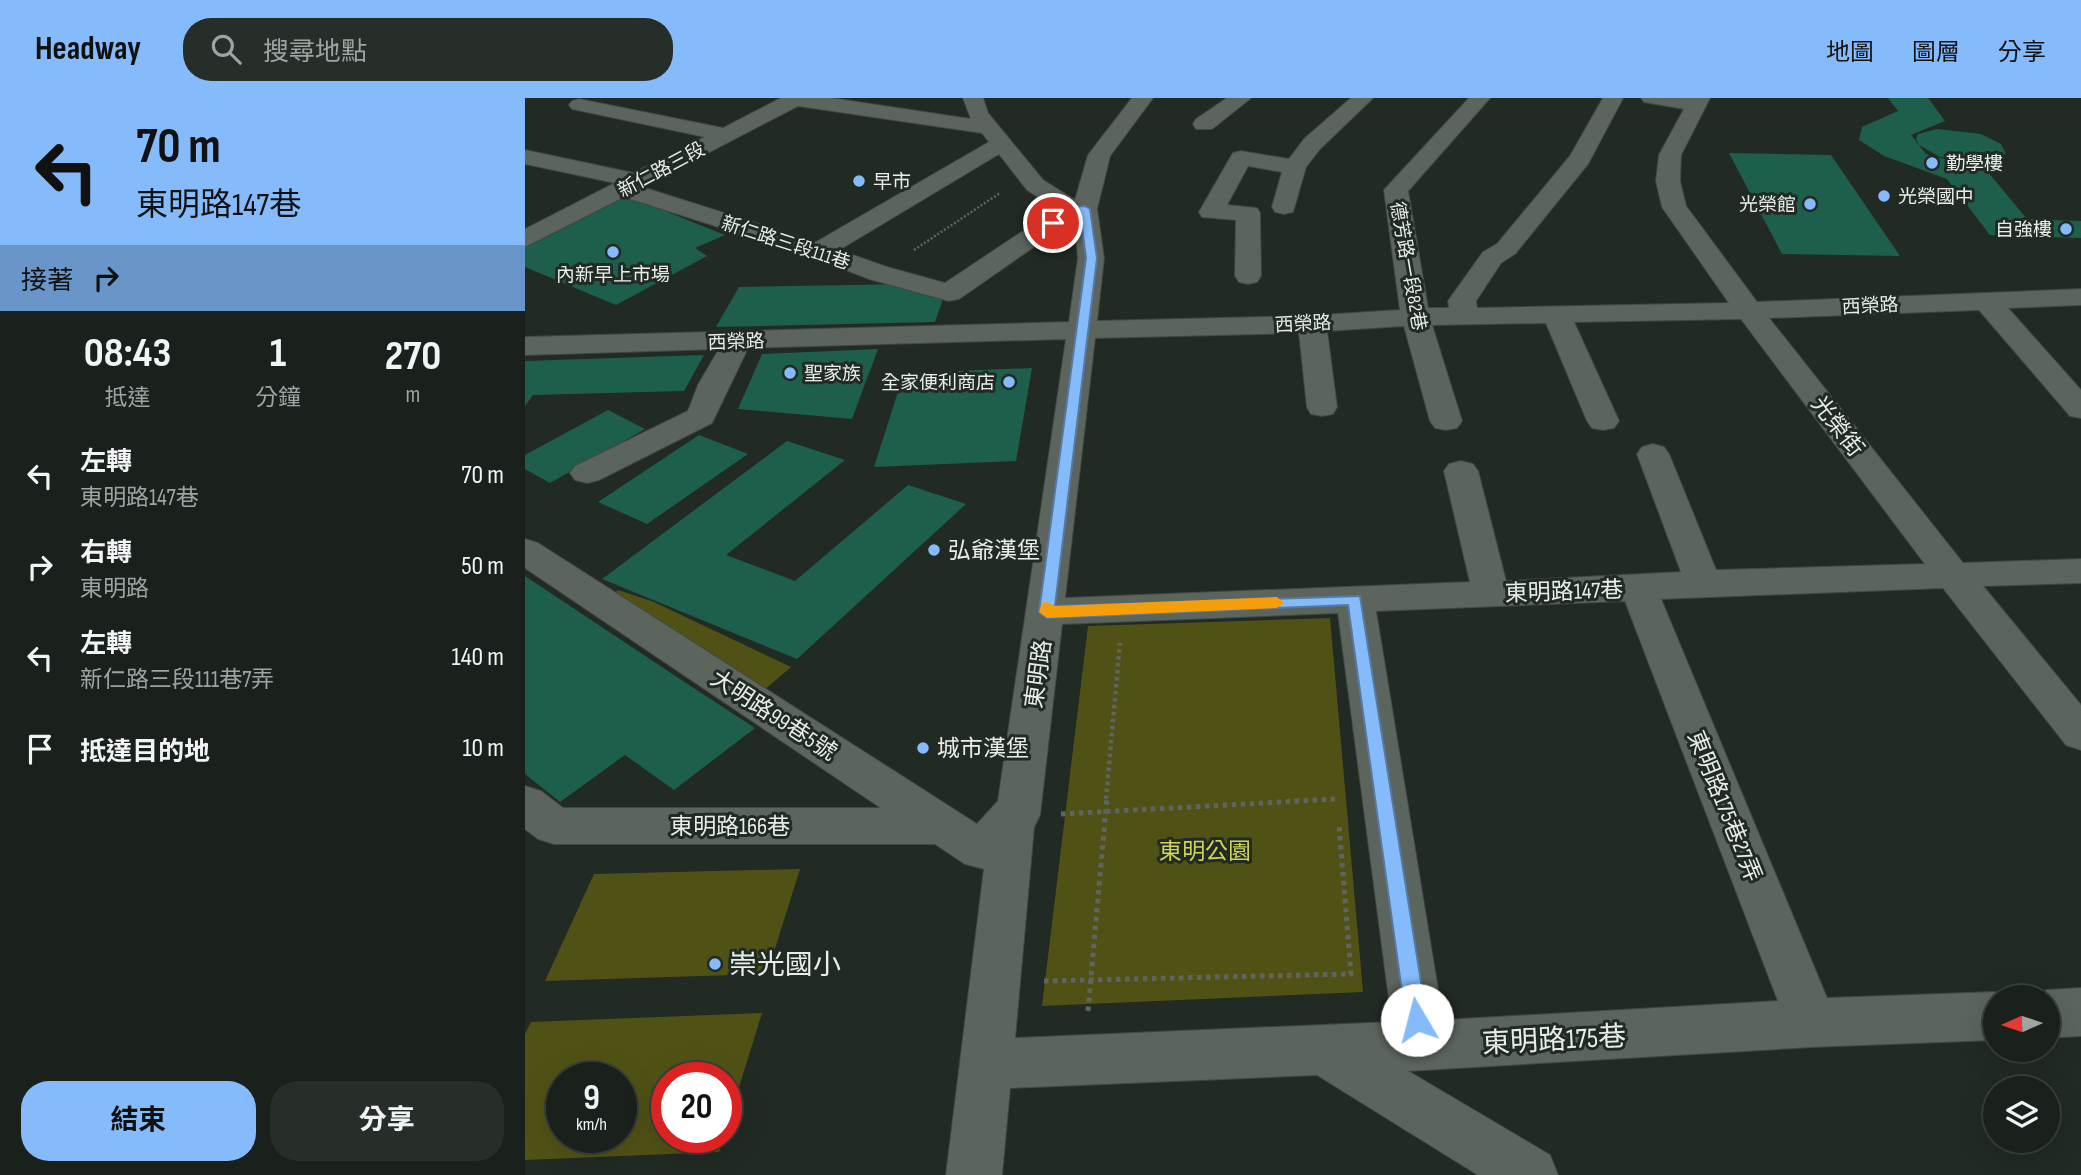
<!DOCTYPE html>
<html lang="zh-TW">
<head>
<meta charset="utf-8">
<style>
  body { margin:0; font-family:"Sofia Sans Condensed","Noto Sans TC",sans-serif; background:#272d28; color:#f1f3f6; height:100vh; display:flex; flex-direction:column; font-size:26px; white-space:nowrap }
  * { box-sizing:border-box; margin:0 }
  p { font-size:23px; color:#9fa3a3 }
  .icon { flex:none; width:38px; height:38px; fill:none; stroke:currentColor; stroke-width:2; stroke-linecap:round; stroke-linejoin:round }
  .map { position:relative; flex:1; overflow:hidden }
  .sheet { display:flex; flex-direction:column; background:#1a201b; width:525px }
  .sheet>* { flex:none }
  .hud { background:#85bbfb; color:#111; overflow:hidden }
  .needle { width:46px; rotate:267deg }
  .tools { position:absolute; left:1458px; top:887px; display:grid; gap:14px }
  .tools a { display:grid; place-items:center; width:77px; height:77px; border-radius:50%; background:#1a201b; box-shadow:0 7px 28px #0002,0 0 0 2px #383e3a; font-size:35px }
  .speed { position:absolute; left:21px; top:964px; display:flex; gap:14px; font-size:35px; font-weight:700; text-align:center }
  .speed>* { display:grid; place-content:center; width:91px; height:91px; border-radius:50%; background:#1a201b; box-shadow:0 7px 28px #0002,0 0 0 2px #383e3a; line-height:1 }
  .speed small { font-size:18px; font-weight:400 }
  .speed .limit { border:10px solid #d22; background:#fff; color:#111 }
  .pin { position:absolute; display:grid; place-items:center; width:60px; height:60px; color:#fff; margin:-30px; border:4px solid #fff; border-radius:50%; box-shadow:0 2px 7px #0007 }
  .me { position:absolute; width:77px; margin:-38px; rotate:352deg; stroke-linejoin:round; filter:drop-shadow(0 0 5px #0008) }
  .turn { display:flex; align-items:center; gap:24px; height:147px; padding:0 21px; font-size:32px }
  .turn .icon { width:91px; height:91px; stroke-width:2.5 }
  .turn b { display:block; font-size:49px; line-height:60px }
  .then { display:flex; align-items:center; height:66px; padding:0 21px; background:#0003; gap:14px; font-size:26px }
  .eta { display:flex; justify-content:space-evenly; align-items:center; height:119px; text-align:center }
  .eta b { font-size:42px; font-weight:700; line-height:49px }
  .primary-button { display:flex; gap:14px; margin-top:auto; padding:14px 21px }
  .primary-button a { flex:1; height:80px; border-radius:28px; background:#85bbfb; color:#111; font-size:28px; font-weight:700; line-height:80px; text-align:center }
  .primary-button a+a { background:#272d28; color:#f1f3f6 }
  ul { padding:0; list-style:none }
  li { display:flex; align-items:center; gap:21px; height:91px; padding:0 21px }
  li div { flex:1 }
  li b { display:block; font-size:26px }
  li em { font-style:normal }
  header { display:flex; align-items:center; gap:42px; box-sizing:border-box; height:98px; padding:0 35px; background:#85bbfb; color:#111 }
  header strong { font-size:33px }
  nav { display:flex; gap:38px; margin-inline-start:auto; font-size:24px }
  .search { width:490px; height:63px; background:#272d28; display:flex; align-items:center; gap:18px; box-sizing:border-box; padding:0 24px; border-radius:28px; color:#9fa3a3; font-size:26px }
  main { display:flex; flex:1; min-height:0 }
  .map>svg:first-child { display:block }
</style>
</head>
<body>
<header>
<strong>Headway</strong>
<div class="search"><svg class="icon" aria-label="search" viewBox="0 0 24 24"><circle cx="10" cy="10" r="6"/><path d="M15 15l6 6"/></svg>搜尋地點</div>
<nav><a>地圖</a><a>圖層</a><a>分享</a></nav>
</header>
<main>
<section class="sheet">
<div class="hud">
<div class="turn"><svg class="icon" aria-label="left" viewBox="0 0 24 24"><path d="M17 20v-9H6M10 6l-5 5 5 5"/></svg><div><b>70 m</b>東明路147巷</div></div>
<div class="then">接著<svg class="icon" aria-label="right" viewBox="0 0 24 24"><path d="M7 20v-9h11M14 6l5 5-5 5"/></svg></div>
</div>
<div class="eta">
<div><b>08:43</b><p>抵達</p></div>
<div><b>1</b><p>分鐘</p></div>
<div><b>270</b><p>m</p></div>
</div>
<ul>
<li><svg class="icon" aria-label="left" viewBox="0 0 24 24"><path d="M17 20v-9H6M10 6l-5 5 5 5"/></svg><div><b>左轉</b><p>東明路147巷</p></div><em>70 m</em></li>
<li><svg class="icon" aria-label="right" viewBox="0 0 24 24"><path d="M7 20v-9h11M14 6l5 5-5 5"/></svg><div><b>右轉</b><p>東明路</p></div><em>50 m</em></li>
<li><svg class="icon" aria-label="left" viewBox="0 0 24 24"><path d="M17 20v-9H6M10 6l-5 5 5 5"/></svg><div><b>左轉</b><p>新仁路三段111巷7弄</p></div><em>140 m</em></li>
<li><svg class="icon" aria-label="arrive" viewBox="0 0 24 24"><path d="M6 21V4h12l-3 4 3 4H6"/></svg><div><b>抵達目的地</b></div><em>10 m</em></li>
</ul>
<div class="primary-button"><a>結束</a><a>分享</a></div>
</section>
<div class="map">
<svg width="1556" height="1077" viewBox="0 0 1556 1077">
  <rect width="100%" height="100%" fill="#222a24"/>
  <g fill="#505215" fill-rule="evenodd">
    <polygon points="93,492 129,504 266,569 237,594 88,496"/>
    <polygon points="805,520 838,894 517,908 563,528"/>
    <polygon points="275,771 242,876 20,883 69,776"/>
    <path d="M237 915 201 1031V980H142V1040H199L194 1054 0 1062V936L6 924ZM37 980H96V1040H37Z"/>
  </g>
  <g fill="#1e5e4d">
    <polygon points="1363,0 1403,0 1420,23 1386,37 1401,56 1462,73 1502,121 1556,123 1556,140 1465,137 1422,81 1359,58 1334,42 1337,29 1373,13"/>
    <polygon points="1412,31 1456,36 1476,46 1481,56 1468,63 1456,65 1415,59 1394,47 1391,41 1393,36"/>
    <polygon points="1204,55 1306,57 1375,158 1257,156"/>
    <polygon points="98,96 200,137 170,150 182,158 91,207 0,169 0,145"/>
    <polygon points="387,186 420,195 410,224 191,229 214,189"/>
    <polygon points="353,251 327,321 213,311 237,256"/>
    <polygon points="179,257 159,293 8,297 0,308 0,263"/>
    <polygon points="507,270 491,363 349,369 379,275"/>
    <polygon points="83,312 120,331 25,385 0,371 0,357"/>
    <polygon points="174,337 223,356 122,426 73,404"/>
    <polygon points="262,343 320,362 201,457 270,483 383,387 441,406 272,561 77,481"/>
    <polygon points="0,478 161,585 230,630 149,692 100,657 35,704 0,676"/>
  </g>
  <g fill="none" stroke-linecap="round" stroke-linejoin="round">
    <g stroke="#414742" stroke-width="2">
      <g id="minor">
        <path d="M256 0H306L446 21 438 0H458L463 15 518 82 550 102 563 57 607 0H628L585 58 572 111 579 160 572 223 779 218 875 212 859 92 944 0H965L883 93 903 210H924L923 203 958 154 972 146 1045 58 1078 0H1098L1063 66 990 156 976 165 951 203 952 210 1204 205 1137 109 1131 83 1134 57 1159 11 1119 4 1116 0H1185L1156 57 1155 83 1161 108 1232 204 1556 191V207L1483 210 1556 292V320L1545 318 1454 212 1244 220 1438 465 1556 461V485L1458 488 1556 607V652L1541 647 1418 490 1136 501 1302 900 1470 894 1484 900H1470V942L1287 949 883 973 1025 1057 1033 1077H953L792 977 485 990 477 1077H421L459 771 440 766 410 746H29L13 741 0 731V688L16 693 38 710H356L0 470V441L13 445 452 726 473 703 541 241 223 250 187 325 74 382 62 385 50 382 45 375 50 368 163 313 173 287 194 251 0 257V239L544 224 553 160 549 121 434 201 424 203 344 181 285 158 99 99 0 149V131L90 85 0 66V52L109 75 180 39 47 11 44 7 47 3 54 1 198 30ZM273 8 457 35 464 44 291 144 117 89ZM474 56 502 92 531 111 420 185 362 169 314 152ZM1216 221 1400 466 1191 472 1144 356 1139 349 1128 346 1117 349 1112 356 1156 474 981 483 953 373 948 366 936 363 924 366 919 373 945 484 540 500 570 240 774 235 782 309 786 316 797 318 808 316 812 309 802 233 879 228 905 323 910 330 921 332 932 330 937 323 907 227 1021 225 1062 323 1067 330 1078 332 1089 330 1094 323 1049 224ZM1100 503 1253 903 918 922 851 513ZM813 515 867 924 490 940 509 729 515 717 537 526Z"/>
        <polygon points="702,0 726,0 687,31 671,31 668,26 671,21"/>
        <polygon points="826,0 848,0 795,51 781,69 768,114 759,116 750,114 747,109 757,74 723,68 702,107 732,110 735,115 736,178 732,184 723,186 714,184 710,178 711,122 677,119 674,114 705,60 708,55 716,53 764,61 779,41"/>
        <polygon points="1556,890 1556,938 1522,940 1522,900 1504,899 1522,892"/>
      </g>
    </g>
    <polyline stroke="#5e655f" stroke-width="2.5" stroke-dasharray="2 2" stroke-linecap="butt" points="389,152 475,95"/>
    <polyline stroke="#5e655f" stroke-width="4.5" stroke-dasharray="3.5 3.5" stroke-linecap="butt" points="581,701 595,545"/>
    <g stroke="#5e655f" stroke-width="5" stroke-dasharray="4.5 4.5" stroke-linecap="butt">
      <polyline points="536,716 812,701"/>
      <polyline points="519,883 826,876 814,727"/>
      <polyline points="563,913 582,699"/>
    </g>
    <use href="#minor" fill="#5b645d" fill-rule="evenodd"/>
  </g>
  <polygon fill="#85bbfb" stroke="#567aa3" stroke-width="2" points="560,108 565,111 572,160 530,508 835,498 902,922 899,929 892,932 884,929 881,922 823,507 522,520 514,514 561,160 555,114 531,127 522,125 545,109"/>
  <polygon fill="#f59e0b" points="752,499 759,505 752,510 522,520 514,514 517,505 522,504 530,508"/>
  <g fill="#85bbfb" stroke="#222a24" stroke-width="2.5">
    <circle cx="1407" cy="65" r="7"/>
    <circle cx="334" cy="83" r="7"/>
    <circle cx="1359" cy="98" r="7"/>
    <circle cx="1285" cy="106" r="7"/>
    <circle cx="1541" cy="131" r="7"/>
    <circle cx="88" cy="154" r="7"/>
    <circle cx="265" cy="275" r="7"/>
    <circle cx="484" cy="284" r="7"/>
    <circle cx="409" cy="452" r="7"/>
    <circle cx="398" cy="650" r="7"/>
    <circle cx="190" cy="866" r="7"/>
  </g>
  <g text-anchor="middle" stroke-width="6" stroke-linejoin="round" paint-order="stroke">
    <g font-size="19" fill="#e8ede9" stroke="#222a24" text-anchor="start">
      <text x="1421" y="72">勤學樓</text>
      <text x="348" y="90">早市</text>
      <text x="1373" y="105">光榮國中</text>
      <text x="1271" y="113" text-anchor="end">光榮館</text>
      <text x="1527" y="138" text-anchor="end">自強樓</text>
      <text x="88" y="183" text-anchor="middle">內新早上市場</text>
      <text x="279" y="282">聖家族</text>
      <text x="470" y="291" text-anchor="end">全家便利商店</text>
    </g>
    <g font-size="19" fill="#e8ede9" stroke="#222a24">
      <text transform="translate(136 71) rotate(-28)" y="7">新仁路三段</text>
      <text transform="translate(261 144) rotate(18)" y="7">新仁路三段111巷</text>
      <text transform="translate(884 168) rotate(80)" y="7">德芳路一段82巷</text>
      <text transform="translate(1345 207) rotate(-3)" y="7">西榮路</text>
      <text transform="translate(778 225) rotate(-3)" y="7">西榮路</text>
      <text transform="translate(211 243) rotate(-2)" y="7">西榮路</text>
    </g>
    <g font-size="23" fill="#e8ede9" stroke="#222a24">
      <text transform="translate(1313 328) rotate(52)" y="8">光榮街</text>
      <text transform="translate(1039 493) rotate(-2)" y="8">東明路147巷</text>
      <text transform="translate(513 576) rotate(-82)" y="8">東明路</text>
      <text transform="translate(249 617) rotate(33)" y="8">大明路99巷5號</text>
      <text transform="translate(1200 708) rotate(68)" y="8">東明路175巷27弄</text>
      <text x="205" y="736">東明路166巷</text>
    </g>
    <g font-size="23" fill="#e8ede9" stroke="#222a24" text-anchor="start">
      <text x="423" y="460">弘爺漢堡</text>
      <text x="412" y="658">城市漢堡</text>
    </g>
    <g font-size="23" fill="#cfd457" stroke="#222a24">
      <text x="680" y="761">東明公園</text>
    </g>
    <g font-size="28" fill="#e8ede9" stroke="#222a24" text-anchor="start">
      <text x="204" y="876">崇光國小</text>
    </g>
    <g font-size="28" fill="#e8ede9" stroke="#222a24">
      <text transform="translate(1029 941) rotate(-3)" y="10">東明路175巷</text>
    </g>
  </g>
</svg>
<div class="tools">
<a><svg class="needle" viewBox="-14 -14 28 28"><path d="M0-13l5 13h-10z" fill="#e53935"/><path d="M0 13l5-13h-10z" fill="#9fa3a3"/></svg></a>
<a><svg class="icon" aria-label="layers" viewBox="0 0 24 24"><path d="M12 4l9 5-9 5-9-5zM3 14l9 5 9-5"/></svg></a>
</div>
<div class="speed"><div>9<small>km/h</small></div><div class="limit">20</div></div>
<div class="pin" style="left:528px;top:125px;background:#d93025"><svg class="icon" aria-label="arrive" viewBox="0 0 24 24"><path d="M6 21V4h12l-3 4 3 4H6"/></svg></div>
<svg class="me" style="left:892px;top:922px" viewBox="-20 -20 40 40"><circle r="19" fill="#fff"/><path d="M0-13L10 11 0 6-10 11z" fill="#85bbfb"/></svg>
</div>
</main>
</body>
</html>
